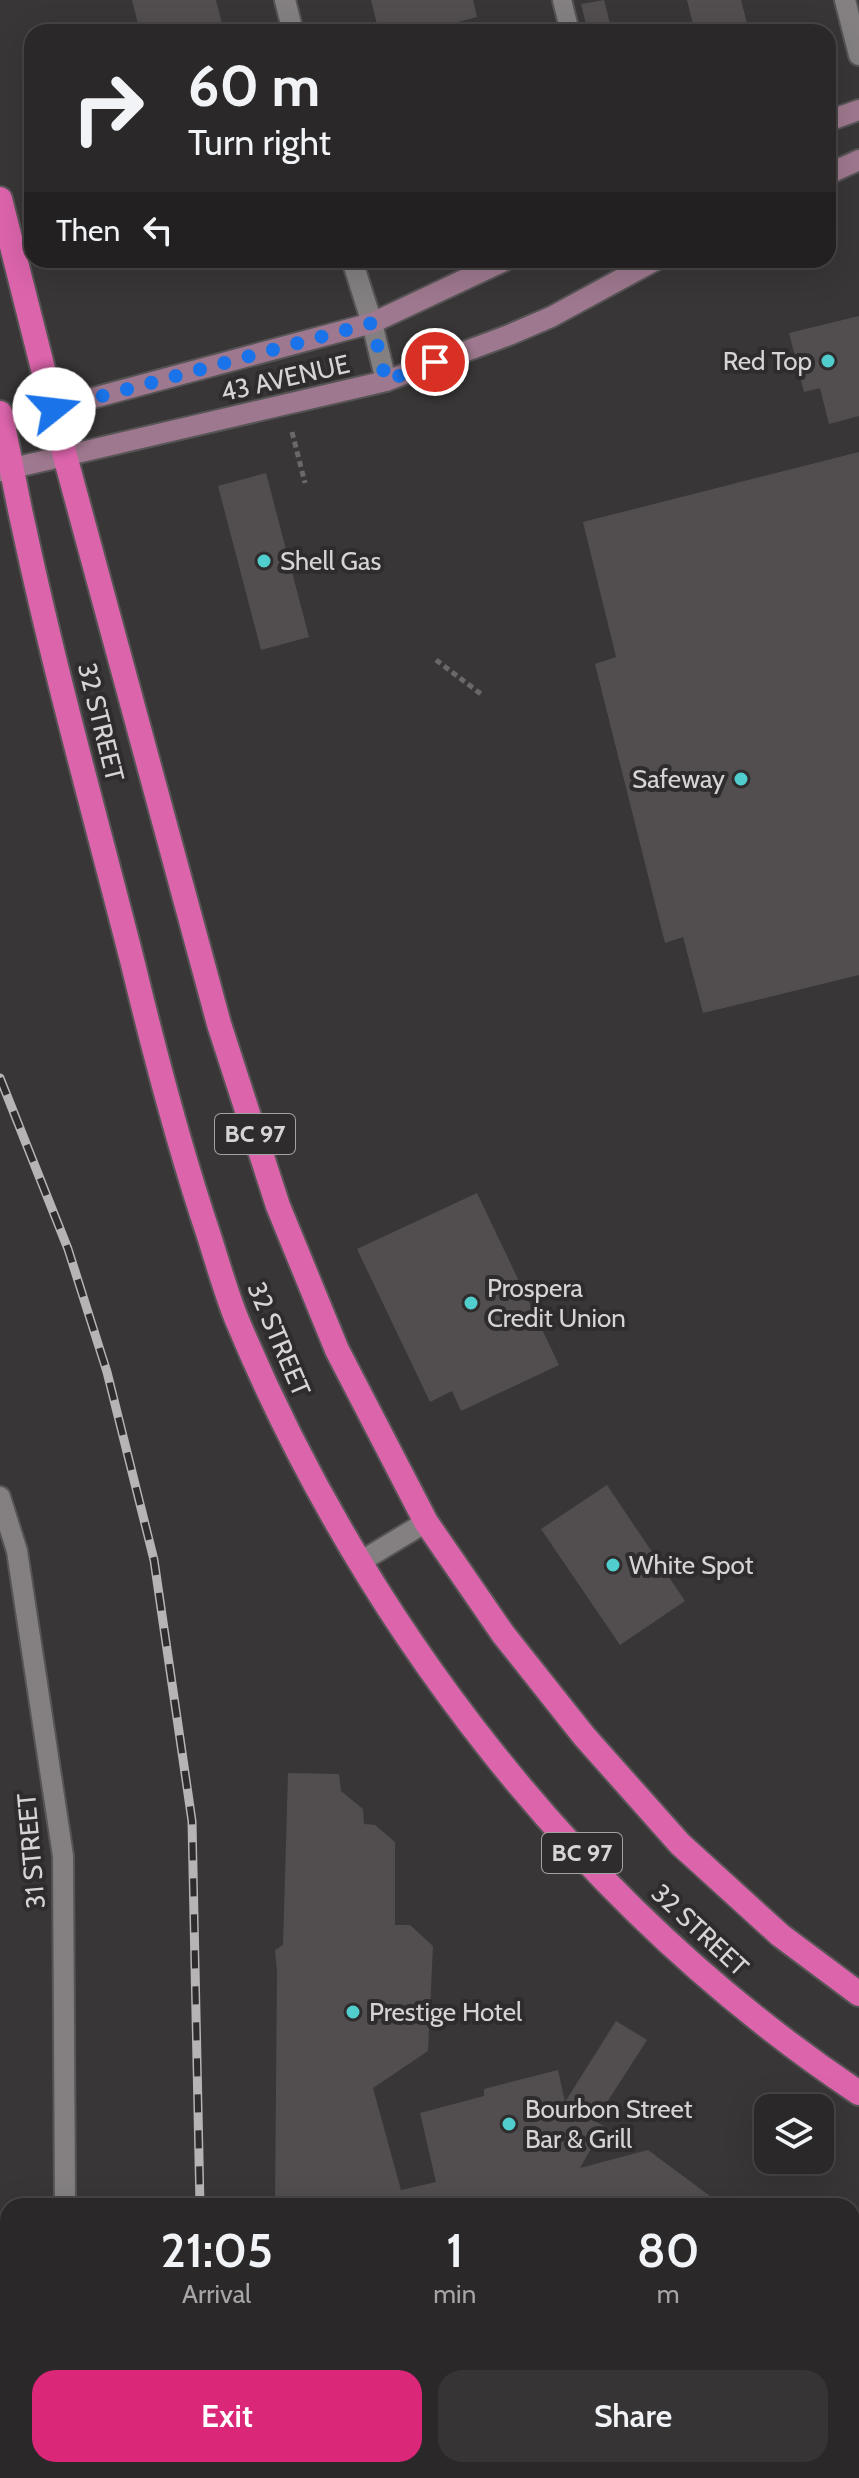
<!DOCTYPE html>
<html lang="en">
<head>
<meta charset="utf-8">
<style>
  body { margin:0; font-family:Cabin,sans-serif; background:#373435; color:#f1f3f6; height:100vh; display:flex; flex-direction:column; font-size:30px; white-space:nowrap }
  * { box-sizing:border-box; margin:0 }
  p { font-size:26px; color:#a6a6a8 }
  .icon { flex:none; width:44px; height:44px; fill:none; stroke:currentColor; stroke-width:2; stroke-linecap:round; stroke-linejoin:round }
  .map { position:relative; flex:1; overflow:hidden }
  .sheet { position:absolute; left:0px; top:2198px; width:860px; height:280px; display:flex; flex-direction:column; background:#2b2829; border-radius:24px 24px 0 0; box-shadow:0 8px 32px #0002,0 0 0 2px #474446 }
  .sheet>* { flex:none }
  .top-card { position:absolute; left:24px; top:24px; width:812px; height:244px; border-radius:24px; box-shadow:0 8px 32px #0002,0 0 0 2px #474446; background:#2b2829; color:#f1f3f6; overflow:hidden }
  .controls { position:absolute; left:754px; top:2094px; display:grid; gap:16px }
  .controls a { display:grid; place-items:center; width:80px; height:80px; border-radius:16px; background:#2b2829; box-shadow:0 8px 32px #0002,0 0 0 2px #474446; font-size:40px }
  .pin { position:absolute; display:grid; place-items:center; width:68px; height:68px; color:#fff; margin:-34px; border:4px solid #fff; border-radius:50%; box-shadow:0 2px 8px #0007 }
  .me { position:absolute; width:88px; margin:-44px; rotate:74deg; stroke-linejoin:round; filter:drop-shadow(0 0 6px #0008) }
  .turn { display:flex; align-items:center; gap:28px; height:168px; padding:0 32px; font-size:36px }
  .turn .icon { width:104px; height:104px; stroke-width:2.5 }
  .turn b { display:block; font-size:56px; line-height:68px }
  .then { display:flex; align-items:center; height:76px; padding:0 32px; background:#0003; gap:16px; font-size:30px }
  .eta { display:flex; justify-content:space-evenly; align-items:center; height:136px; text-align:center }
  .eta b { font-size:48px; font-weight:600; line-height:56px }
  .primary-button { display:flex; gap:16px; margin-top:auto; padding:16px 32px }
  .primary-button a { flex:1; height:92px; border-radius:24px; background:#db2777; color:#fff; font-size:32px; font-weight:600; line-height:92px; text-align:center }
  .primary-button a+a { background:#373435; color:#f1f3f6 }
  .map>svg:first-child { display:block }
</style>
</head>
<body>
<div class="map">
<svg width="859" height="2478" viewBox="0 0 859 2478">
  <rect width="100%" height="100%" fill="#393637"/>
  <g fill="#524e50">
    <polygon points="132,0 216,0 224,32 140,32"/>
    <polygon points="371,0 473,0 477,17 420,32 379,32"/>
    <polygon points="604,0 612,32 588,32 581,4"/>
    <polygon points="687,0 741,0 748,27 726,32 695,32"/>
    <polygon points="859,316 859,416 829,424 820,388 804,392 789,333"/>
    <polygon points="859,452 859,975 703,1013 683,937 665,943 595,664 616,657 583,522"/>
    <polygon points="266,473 309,637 261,650 218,486"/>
    <polygon points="477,1193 559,1365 461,1411 452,1391 430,1402 357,1249"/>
    <polygon points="607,1485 685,1601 620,1645 541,1529"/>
    <polygon points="288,1773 339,1774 341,1791 363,1809 364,1824 375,1825 395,1842 395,1925 410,1925 433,1946 428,2051 373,2088 401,2190 436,2182 420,2113 484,2096 484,2089 558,2070 565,2102 616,2021 647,2040 595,2121 604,2126 580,2168 648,2150 718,2202 719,2206 275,2206 277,1972 275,1950 283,1945"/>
  </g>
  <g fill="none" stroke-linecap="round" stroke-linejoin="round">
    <g stroke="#575456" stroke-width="22">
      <polyline id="lane" points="562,0 570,32"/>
    </g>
    <g stroke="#575456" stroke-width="24">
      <g id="street">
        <polyline points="285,0 293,32"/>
        <polyline points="845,0 859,55"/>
        <polyline points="352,260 372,323 386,381"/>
        <polyline points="0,1497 17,1551 63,1856 65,2206"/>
        <polyline points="360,1562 426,1522"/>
        <polyline points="0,2286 8,2284"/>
        <polyline points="852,2388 859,2386"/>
        <polyline points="580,2470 582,2478"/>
        <polyline points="61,2478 61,2470"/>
        <polyline points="488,2478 520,2470"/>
      </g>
    </g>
    <g stroke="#575456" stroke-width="24">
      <g id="secondary">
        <polyline points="828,121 859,110"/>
        <polyline points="828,174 859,160"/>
        <polyline points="0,423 372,323 506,260"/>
        <polyline points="0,471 386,381 509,335 551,317 656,260"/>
      </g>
    </g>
    <g stroke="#575456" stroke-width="28">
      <g id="highway">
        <polyline points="0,199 65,456 219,1024 278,1206 337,1350 426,1522 503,1634 584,1736 680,1844 780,1935 859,1994"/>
        <path d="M0 413C9 451 15 489 24 528 55 673 96 819 133 964 155 1055 179 1147 209 1236 218 1264 226 1293 237 1320 365 1626 581 1907 859 2093"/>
      </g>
    </g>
    <g stroke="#6b6869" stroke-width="5" stroke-dasharray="6 4" stroke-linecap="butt">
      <polyline points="292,432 305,483"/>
      <polyline points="436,660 481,694"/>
    </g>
    <use href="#lane" stroke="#848082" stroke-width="18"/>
    <use href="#street" stroke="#848082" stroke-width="20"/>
    <use href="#secondary" stroke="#9e788e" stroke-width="20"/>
    <use href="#highway" stroke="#dc64ab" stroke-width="24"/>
    <g stroke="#b7b4b5" stroke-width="9">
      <g id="rail">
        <polyline points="0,1078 68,1249 107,1372 154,1560 192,1821 200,2206"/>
        <polyline points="200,2470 200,2478"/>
      </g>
    </g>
    <use href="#rail" stroke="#2f2c2d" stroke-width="6" stroke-dasharray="18" stroke-linecap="butt"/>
  </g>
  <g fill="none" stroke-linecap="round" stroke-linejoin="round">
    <polyline stroke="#1a73e8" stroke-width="14" stroke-dasharray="0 25.2" points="54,409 372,323 386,381 435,362"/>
  </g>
  <g fill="#52cdce" stroke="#2f2c2d" stroke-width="3">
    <circle cx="828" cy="361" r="8"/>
    <circle cx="264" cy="561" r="8"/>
    <circle cx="741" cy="779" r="8"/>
    <circle cx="471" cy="1303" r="8"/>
    <circle cx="613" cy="1565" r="8"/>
    <circle cx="353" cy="2012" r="8"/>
    <circle cx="509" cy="2124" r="8"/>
  </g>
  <g text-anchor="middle" stroke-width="8" stroke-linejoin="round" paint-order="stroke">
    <g fill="#2f2c2d" stroke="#a5a2a3" stroke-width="2">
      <rect x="215" y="1114" width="80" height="40" rx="6"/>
      <rect x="542" y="1833" width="80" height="40" rx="6"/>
    </g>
    <g font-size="24" font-weight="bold" fill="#d7d4d5">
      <text x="255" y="1142">BC 97</text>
      <text x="582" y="1861">BC 97</text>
    </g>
    <g font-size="26" fill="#d7d4d5" stroke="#2f2c2d" text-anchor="start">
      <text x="812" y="370" text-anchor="end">Red Top</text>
      <text x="280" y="570">Shell Gas</text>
      <text x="725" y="788" text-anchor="end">Safeway</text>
      <text x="487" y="1297">Prospera<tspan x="487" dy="30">Credit Union</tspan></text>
      <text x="629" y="1574">White Spot</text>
      <text x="369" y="2021">Prestige Hotel</text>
      <text x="525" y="2118">Bourbon Street<tspan x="525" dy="30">Bar &amp; Grill</tspan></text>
    </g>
    <g font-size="26" fill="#d7d4d5" stroke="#2f2c2d">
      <text transform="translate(285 378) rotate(-13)" y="9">43 AVENUE</text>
      <text transform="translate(101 722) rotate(76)" y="9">32 STREET</text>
      <text transform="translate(279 1339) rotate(67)" y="9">32 STREET</text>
      <text transform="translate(31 1851) rotate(-95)" y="9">31 STREET</text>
      <text transform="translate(700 1930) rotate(43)" y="9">32 STREET</text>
    </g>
  </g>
</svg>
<div class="controls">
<a><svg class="icon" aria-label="layers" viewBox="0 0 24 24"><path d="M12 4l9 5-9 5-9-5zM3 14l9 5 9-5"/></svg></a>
</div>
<div class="pin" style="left:435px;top:362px;background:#d93025"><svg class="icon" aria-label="arrive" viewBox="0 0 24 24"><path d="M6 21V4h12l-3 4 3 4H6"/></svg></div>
<svg class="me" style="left:54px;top:409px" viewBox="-20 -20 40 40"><circle r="19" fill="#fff"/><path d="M0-13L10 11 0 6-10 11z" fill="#1a73e8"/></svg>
<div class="top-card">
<div class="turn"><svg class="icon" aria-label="right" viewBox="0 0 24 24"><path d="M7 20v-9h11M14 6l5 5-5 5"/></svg><div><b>60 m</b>Turn right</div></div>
<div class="then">Then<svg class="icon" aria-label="left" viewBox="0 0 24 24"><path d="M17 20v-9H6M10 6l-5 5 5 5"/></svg></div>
</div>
<section class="sheet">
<div class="eta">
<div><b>21:05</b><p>Arrival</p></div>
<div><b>1</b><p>min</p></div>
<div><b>80</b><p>m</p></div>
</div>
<div class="primary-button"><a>Exit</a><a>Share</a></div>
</section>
</div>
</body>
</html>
